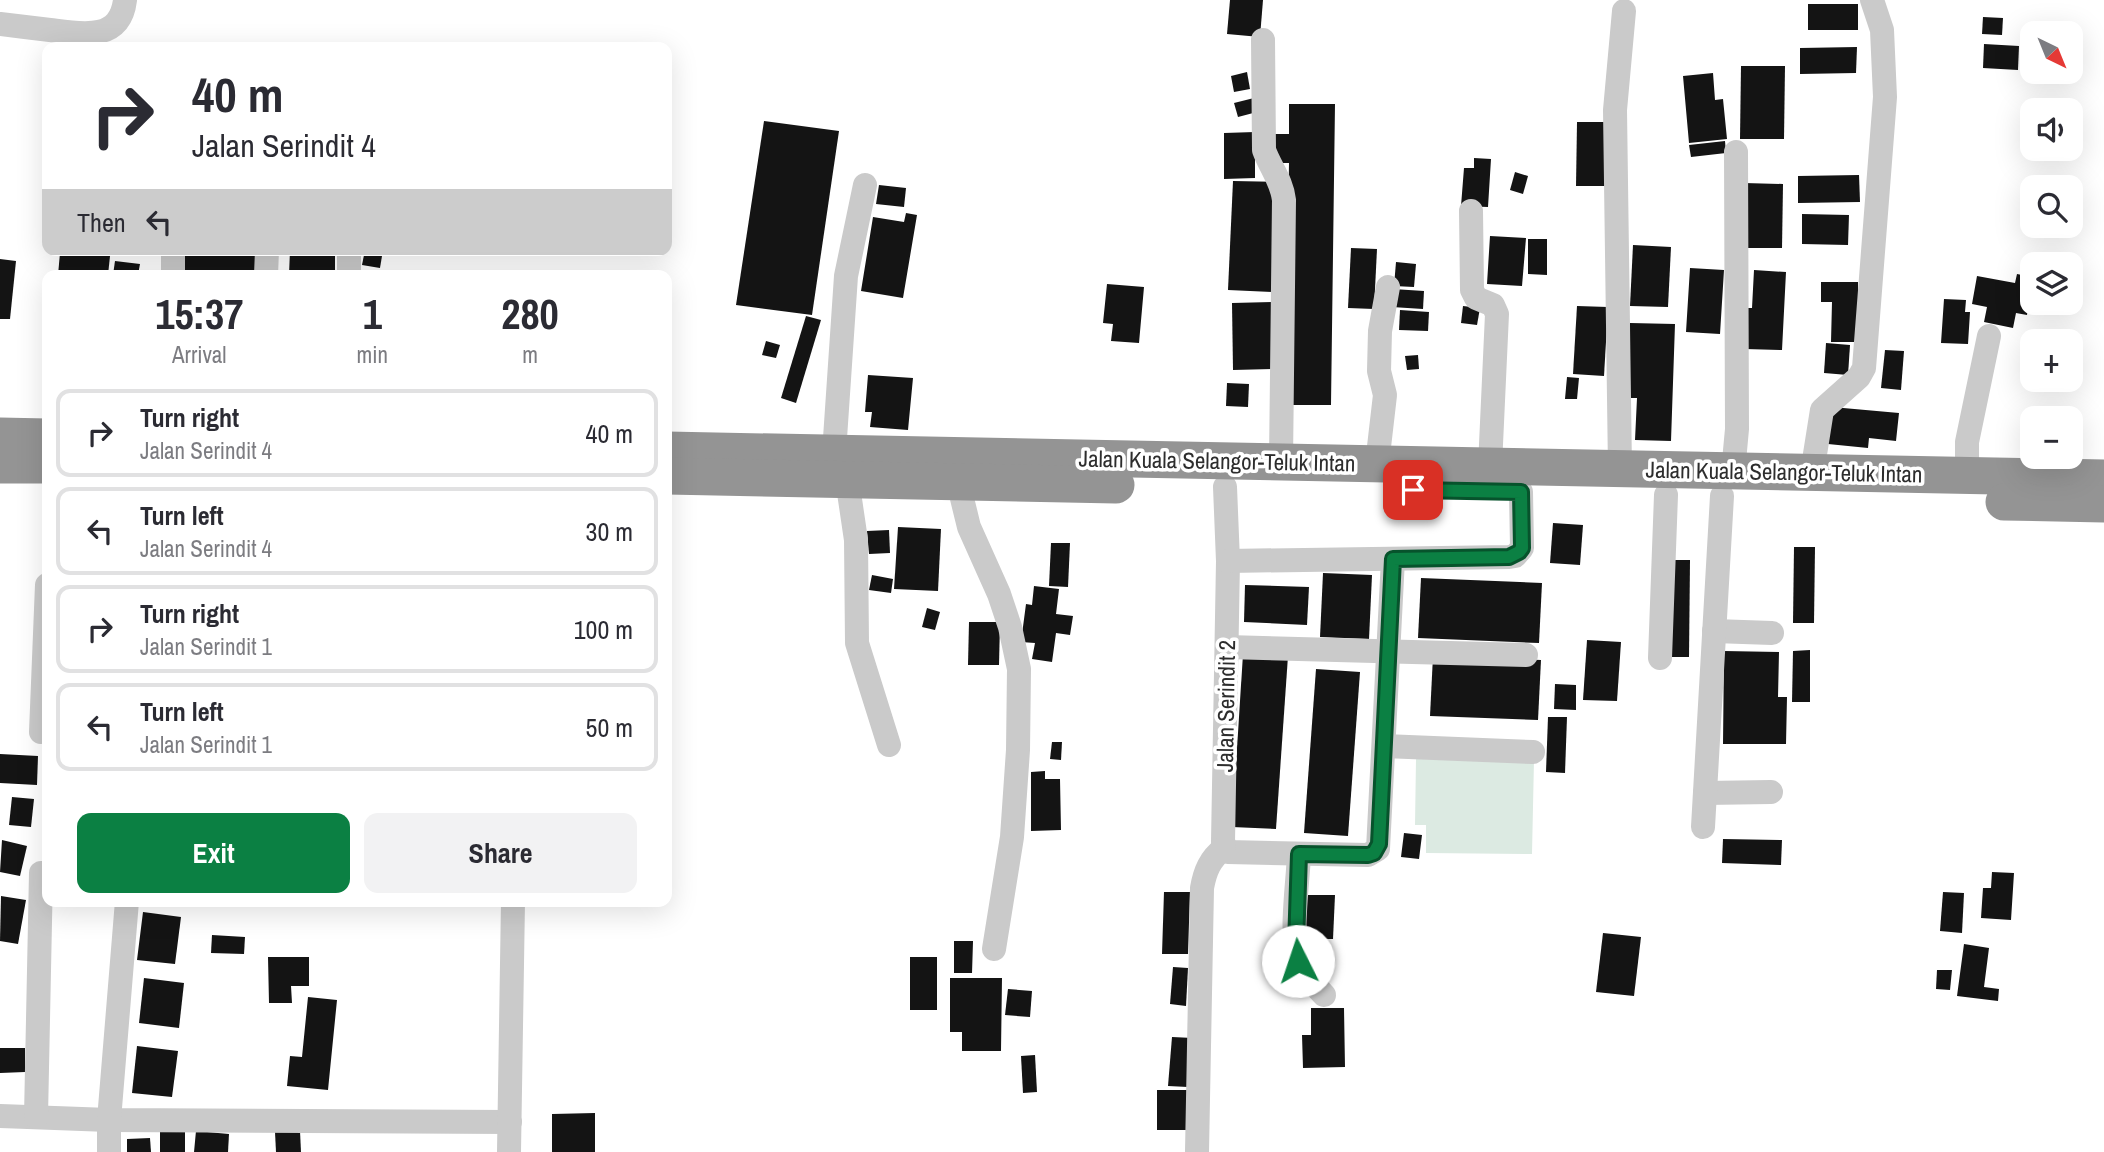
<!DOCTYPE html>
<html lang="en">
<head>
<meta charset="utf-8">
<style>
  body { margin:0; font-family:"Archivo Narrow",sans-serif; background:#f2f2f3; color:#2b2b33; height:100vh; display:flex; flex-direction:column; font-size:26px; white-space:nowrap }
  * { box-sizing:border-box; margin:0 }
  p { font-size:23px; color:#7c7c81 }
  .icon { flex:none; width:38px; height:38px; fill:none; stroke:currentColor; stroke-width:2; stroke-linecap:round; stroke-linejoin:round }
  .map { position:relative; flex:1; overflow:hidden }
  .details { position:absolute; left:42px; top:270px; width:630px; height:637px; display:flex; flex-direction:column; background:#fff; border-radius:14px; box-shadow:0 7px 28px #0002 }
  .details>* { flex:none }
  .guide { position:absolute; left:42px; top:42px; width:630px; height:214px; border-radius:14px; box-shadow:0 7px 28px #0002; background:#fff; color:#2b2b33; overflow:hidden }
  .needle { width:46px; rotate:137deg }
  .fabs { position:absolute; left:2020px; top:21px; display:grid; gap:14px }
  .fabs a { display:grid; place-items:center; width:63px; height:63px; border-radius:14px; background:#fff; box-shadow:0 7px 28px #0002; font-size:35px }
  .pin { position:absolute; display:grid; place-items:center; width:60px; height:60px; color:#fff; margin:-30px; border-radius:14px; box-shadow:0 4px 10px #0006 }
  .me { position:absolute; width:77px; margin:-38px; rotate:356deg; stroke-linejoin:round; filter:drop-shadow(0 0 5px #0008) }
  .turn { display:flex; align-items:center; gap:24px; height:147px; padding:0 35px; font-size:32px }
  .turn .icon { width:91px; height:91px; stroke-width:2.5 }
  .turn b { display:block; font-size:49px; line-height:60px }
  .then { display:flex; align-items:center; height:66px; padding:0 35px; background:#0003; gap:14px; font-size:26px }
  .eta { display:flex; justify-content:space-evenly; align-items:center; height:119px; text-align:center }
  .eta b { font-size:42px; font-weight:800; line-height:49px }
  .action { display:flex; gap:14px; margin-top:auto; padding:14px 35px }
  .action a { flex:1; height:80px; border-radius:14px; background:#0b8043; color:#fff; font-size:28px; font-weight:800; line-height:80px; text-align:center }
  .action a+a { background:#f2f2f3; color:#2b2b33 }
  ul { padding:0; list-style:none }
  li { display:flex; align-items:center; gap:21px; height:88px; margin:0 14px 10px; padding:0 21px; border:4px solid #e1e1e2; border-radius:14px }
  li div { flex:1 }
  li b { display:block; font-size:26px }
  li em { font-style:normal }
  .map>svg:first-child { display:block }
</style>
</head>
<body>
<div class="map">
<svg width="2104" height="1152" viewBox="0 0 2104 1152">
  <rect width="100%" height="100%" fill="#fff"/>
  <polygon fill="#dceae2" points="1416,759 1534,760 1532,854 1426,853 1426,825 1415,825"/>
  <g fill="#141414">
    <polygon points="1230,0 1263,0 1260,37 1227,34"/>
    <rect x="1808" y="4" width="50" height="26"/>
    <polygon points="1983,17 2003,18 2002,35 1982,34"/>
    <polygon points="1984,44 2019,46 2018,70 1983,68"/>
    <polygon points="1857,47 1856,73 1800,74 1800,48"/>
    <polygon points="1741,66 1785,66 1784,139 1740,139"/>
    <polygon points="1247,72 1250,89 1234,92 1231,76"/>
    <polygon points="1713,73 1715,100 1723,99 1727,139 1689,143 1683,76"/>
    <polygon points="1254,98 1257,112 1238,117 1234,103"/>
    <polygon points="1289,104 1335,104 1331,405 1285,405 1289,163 1274,163 1275,134 1289,134"/>
    <polygon points="764,121 839,131 812,315 736,305"/>
    <polygon points="1577,122 1608,122 1608,186 1576,186"/>
    <polygon points="1255,132 1255,178 1224,179 1224,133"/>
    <polygon points="1725,141 1726,153 1691,157 1689,145"/>
    <polygon points="1474,158 1491,159 1488,207 1461,206 1464,168 1474,168"/>
    <polygon points="1515,172 1528,176 1523,194 1510,190"/>
    <polygon points="1859,175 1860,202 1798,203 1798,176"/>
    <polygon points="1233,181 1278,182 1273,292 1228,290"/>
    <polygon points="1744,183 1783,184 1782,248 1743,248"/>
    <polygon points="879,185 906,188 904,207 876,204"/>
    <polygon points="906,213 917,215 903,298 861,291 873,217 904,222"/>
    <polygon points="1802,214 1849,215 1848,245 1802,244"/>
    <polygon points="1490,236 1526,238 1522,286 1487,284"/>
    <polygon points="1528,239 1547,239 1547,275 1528,274"/>
    <polygon points="1633,245 1671,247 1668,307 1630,306"/>
    <polygon points="1351,248 1377,249 1374,309 1348,308"/>
    <rect x="183" y="250" width="74" height="25"/>
    <polygon points="290,250 335,250 335,272 329,272 329,275 289,275"/>
    <polygon points="365,250 383,250 380,268 362,265"/>
    <polygon points="60,253 110,256 108,275 58,275"/>
    <polygon points="0,259 16,261 10,319 0,319"/>
    <polygon points="115,261 140,264 138,275 113,275"/>
    <polygon points="1396,262 1416,264 1414,287 1394,286"/>
    <polygon points="1690,268 1724,270 1720,334 1686,332"/>
    <polygon points="1754,270 1786,272 1782,350 1745,349 1747,308 1752,308"/>
    <polygon points="2017,274 2032,277 2027,315 2016,313 2013,328 1984,322 1987,307 1972,304 1977,276 2015,283"/>
    <polygon points="1821,282 1858,282 1858,342 1831,342 1832,302 1821,302"/>
    <polygon points="1107,284 1144,287 1139,343 1111,341 1113,324 1103,323"/>
    <polygon points="1393,289 1424,291 1423,309 1392,307"/>
    <polygon points="1944,299 1966,300 1965,312 1970,312 1968,344 1941,343"/>
    <polygon points="1274,302 1275,369 1233,370 1232,303"/>
    <polygon points="1463,306 1480,308 1477,325 1461,323"/>
    <polygon points="1577,306 1608,307 1604,376 1573,374"/>
    <polygon points="1400,310 1429,312 1428,331 1399,330"/>
    <polygon points="806,316 821,320 796,403 781,398"/>
    <polygon points="1630,323 1675,324 1671,441 1635,440 1637,398 1628,398"/>
    <polygon points="766,341 780,345 776,358 762,355"/>
    <polygon points="1826,343 1850,345 1848,375 1824,373"/>
    <polygon points="1885,350 1904,351 1901,390 1881,388"/>
    <polygon points="1418,355 1419,369 1407,370 1405,356"/>
    <polygon points="868,375 913,378 908,430 870,427 872,412 865,412"/>
    <polygon points="1567,377 1579,378 1577,399 1565,399"/>
    <polygon points="1227,383 1249,384 1248,407 1226,406"/>
    <polygon points="1832,407 1899,413 1896,441 1869,438 1868,448 1828,444"/>
    <polygon points="1553,523 1583,525 1580,565 1550,563"/>
    <polygon points="898,527 941,529 938,591 894,589"/>
    <polygon points="889,530 890,553 869,554 867,531"/>
    <polygon points="1051,543 1070,543 1068,587 1049,586"/>
    <polygon points="1794,547 1815,547 1814,623 1793,623"/>
    <polygon points="1669,560 1690,560 1689,657 1668,657"/>
    <polygon points="1323,573 1372,575 1369,639 1320,637"/>
    <polygon points="872,575 893,579 891,593 869,590"/>
    <polygon points="1421,578 1542,583 1539,643 1418,638"/>
    <polygon points="1245,585 1309,587 1307,625 1244,622"/>
    <polygon points="1034,586 1059,589 1056,614 1073,616 1070,635 1056,633 1052,662 1032,659 1035,643 1021,642 1026,604 1032,605"/>
    <polygon points="927,608 940,612 935,630 922,627"/>
    <polygon points="969,622 1000,622 999,665 968,665"/>
    <polygon points="1587,640 1621,642 1617,701 1583,700"/>
    <polygon points="1810,650 1810,702 1792,702 1793,651"/>
    <polygon points="1724,651 1779,652 1778,697 1787,697 1786,744 1723,744"/>
    <polygon points="1243,654 1288,656 1276,829 1232,827"/>
    <polygon points="1433,656 1541,660 1538,720 1430,716"/>
    <polygon points="1316,669 1360,672 1348,836 1304,833"/>
    <polygon points="1555,684 1576,685 1576,710 1554,709"/>
    <polygon points="1548,717 1567,717 1565,773 1546,772"/>
    <polygon points="1052,742 1062,742 1061,760 1050,759"/>
    <polygon points="0,754 38,756 37,785 0,783"/>
    <polygon points="1045,771 1045,779 1060,779 1061,830 1031,831 1031,772"/>
    <polygon points="12,797 34,799 31,827 9,825"/>
    <polygon points="1404,833 1422,835 1419,859 1401,857"/>
    <polygon points="1723,839 1782,840 1781,865 1722,863"/>
    <polygon points="2,840 27,846 20,876 0,872"/>
    <polygon points="1992,872 2014,873 2011,920 1981,918 1983,888 1991,888"/>
    <polygon points="1164,892 1190,892 1188,954 1162,954"/>
    <polygon points="1943,892 1964,893 1962,933 1940,931"/>
    <polygon points="1301,895 1335,895 1333,939 1299,939"/>
    <polygon points="1,896 26,900 18,944 0,941"/>
    <polygon points="574,901 605,901 604,906 573,903"/>
    <polygon points="143,912 181,917 175,964 137,960"/>
    <polygon points="1603,933 1641,937 1634,996 1596,992"/>
    <polygon points="212,935 245,937 244,954 211,953"/>
    <polygon points="954,941 973,941 972,973 954,973"/>
    <polygon points="1964,944 1989,948 1984,987 1999,989 1998,1001 1957,996"/>
    <polygon points="268,957 309,957 309,986 291,986 292,1003 269,1003"/>
    <rect x="910" y="957" width="27" height="53"/>
    <polygon points="1173,967 1188,968 1186,1006 1170,1004"/>
    <polygon points="1937,970 1952,970 1950,990 1936,989"/>
    <polygon points="144,978 184,983 179,1028 139,1023"/>
    <polygon points="950,978 1002,978 1001,1051 962,1051 962,1032 950,1032"/>
    <polygon points="1008,989 1032,991 1030,1017 1005,1015"/>
    <polygon points="308,997 337,1000 328,1090 287,1086 290,1056 302,1057"/>
    <polygon points="1311,1008 1344,1008 1345,1067 1303,1068 1302,1035 1311,1035"/>
    <polygon points="1172,1037 1193,1038 1188,1087 1168,1086"/>
    <polygon points="137,1046 178,1051 172,1097 132,1093"/>
    <polygon points="0,1048 25,1048 25,1072 0,1073"/>
    <polygon points="1035,1055 1037,1092 1023,1093 1021,1056"/>
    <rect x="1157" y="1090" width="32" height="40"/>
    <polygon points="595,1113 595,1152 552,1152 552,1114"/>
    <rect x="160" y="1130" width="25" height="22"/>
    <polygon points="196,1131 229,1134 228,1152 194,1152"/>
    <polygon points="300,1131 301,1152 276,1152 275,1132"/>
    <polygon points="150,1138 151,1152 127,1152 127,1139"/>
  </g>
  <g fill="none" stroke-linecap="round" stroke-linejoin="round">
    <g stroke="#cacaca" stroke-width="24">
      <path d="M0 24C17 26 33 28 50 30 81 34 120 42 125 0"/>
      <path d="M1263 40 1264 150C1270 167 1282 181 1284 200L1281 462"/>
      <polyline points="1471,211 1472,290 1476,298 1493,305 1497,314 1490,466"/>
      <polyline points="173,275 173,250"/>
      <polyline points="266,275 267,250"/>
      <polyline points="349,275 349,254"/>
      <polyline points="834,453 846,276 865,185"/>
      <polyline points="1377,464 1385,395 1379,371 1380,331 1388,287"/>
      <polyline points="1620,469 1615,110 1624,11"/>
      <polyline points="1733,472 1737,429 1736,152"/>
      <polyline points="1812,473 1822,410 1859,377 1864,368 1885,97 1882,30 1872,0"/>
      <polyline points="1967,476 1967,442 1989,336"/>
      <polyline points="847,479 856,540 857,643 889,745"/>
      <polyline points="958,482 969,527 999,594 1010,627 1019,669 1018,750 1012,837 994,949"/>
      <polyline points="1225,487 1228,561 1223,842 1228,852 1368,855 1378,849 1393,559"/>
      <polyline points="1228,561 1509,557 1515,556 1522,548 1521,492"/>
      <polyline points="1714,631 1772,633"/>
      <polyline points="1227,647 1526,655"/>
      <polyline points="1660,658 1666,495"/>
      <polyline points="41,732 47,585"/>
      <polyline points="1384,746 1533,752"/>
      <polyline points="1705,793 1771,792"/>
      <polyline points="1703,827 1722,496"/>
      <path d="M1299 854C1298 882 1290 935 1298 960 1303 973 1315 985 1324 995"/>
      <polyline points="0,1116 109,1120 510,1122"/>
      <polyline points="36,1117 41,873"/>
      <polyline points="109,1152 109,1120 127,901"/>
      <polyline points="509,1152 513,901"/>
      <path d="M1197 1152 1202 888C1205 871 1210 859 1224 848"/>
    </g>
    <g stroke="#949494" stroke-width="37">
      <polyline points="0,436 47,437"/>
      <polyline points="667,450 2104,478"/>
      <polyline points="0,465 47,465"/>
      <polyline points="667,476 1116,485"/>
      <polyline points="2004,502 2104,504"/>
    </g>
  </g>
  <g fill="none" stroke-linecap="round" stroke-linejoin="round">
    <g stroke="#07532c" stroke-width="18">
      <polyline id="route" points="1298,961 1296,945 1299,854 1368,855 1374,853 1379,844 1393,559 1509,557 1519,552 1522,548 1521,492 1413,490"/>
    </g>
    <use href="#route" stroke="#0b8043" stroke-width="12"/>
  </g>
  <g text-anchor="middle" stroke-width="7" stroke-linejoin="round" paint-order="stroke">
    <g font-size="23" fill="#2d2d2d" stroke="#fff">
      <text transform="translate(1217 461) rotate(1)" y="8">Jalan Kuala Selangor-Teluk Intan</text>
      <text transform="translate(1784 472) rotate(1)" y="8">Jalan Kuala Selangor-Teluk Intan</text>
      <text transform="translate(1226 706) rotate(-89)" y="8">Jalan Serindit 2</text>
    </g>
  </g>
</svg>
<div class="fabs">
<a><svg class="needle" viewBox="-14 -14 28 28"><path d="M0-13l5 13h-10z" fill="#e53935"/><path d="M0 13l5-13h-10z" fill="#7c7c81"/></svg></a>
<a><svg class="icon" aria-label="sound" viewBox="0 0 24 24"><path d="M4 9h4l5-4v14l-5-4H4zM17 9q2 3 0 6"/></svg></a>
<a><svg class="icon" aria-label="search" viewBox="0 0 24 24"><circle cx="10" cy="10" r="6"/><path d="M15 15l6 6"/></svg></a>
<a><svg class="icon" aria-label="layers" viewBox="0 0 24 24"><path d="M12 4l9 5-9 5-9-5zM3 14l9 5 9-5"/></svg></a>
<a>+</a>
<a>−</a>
</div>
<div class="pin" style="left:1413px;top:490px;background:#d93025"><svg class="icon" aria-label="arrive" viewBox="0 0 24 24"><path d="M6 21V4h12l-3 4 3 4H6"/></svg></div>
<svg class="me" style="left:1298px;top:961px" viewBox="-20 -20 40 40"><circle r="19" fill="#fff"/><path d="M0-13L10 11 0 6-10 11z" fill="#0b8043"/></svg>
<div class="guide">
<div class="turn"><svg class="icon" aria-label="right" viewBox="0 0 24 24"><path d="M7 20v-9h11M14 6l5 5-5 5"/></svg><div><b>40 m</b>Jalan Serindit 4</div></div>
<div class="then">Then<svg class="icon" aria-label="left" viewBox="0 0 24 24"><path d="M17 20v-9H6M10 6l-5 5 5 5"/></svg></div>
</div>
<section class="details">
<div class="eta">
<div><b>15:37</b><p>Arrival</p></div>
<div><b>1</b><p>min</p></div>
<div><b>280</b><p>m</p></div>
</div>
<ul>
<li><svg class="icon" aria-label="right" viewBox="0 0 24 24"><path d="M7 20v-9h11M14 6l5 5-5 5"/></svg><div><b>Turn right</b><p>Jalan Serindit 4</p></div><em>40 m</em></li>
<li><svg class="icon" aria-label="left" viewBox="0 0 24 24"><path d="M17 20v-9H6M10 6l-5 5 5 5"/></svg><div><b>Turn left</b><p>Jalan Serindit 4</p></div><em>30 m</em></li>
<li><svg class="icon" aria-label="right" viewBox="0 0 24 24"><path d="M7 20v-9h11M14 6l5 5-5 5"/></svg><div><b>Turn right</b><p>Jalan Serindit 1</p></div><em>100 m</em></li>
<li><svg class="icon" aria-label="left" viewBox="0 0 24 24"><path d="M17 20v-9H6M10 6l-5 5 5 5"/></svg><div><b>Turn left</b><p>Jalan Serindit 1</p></div><em>50 m</em></li>
</ul>
<div class="action"><a>Exit</a><a>Share</a></div>
</section>
</div>
</body>
</html>
